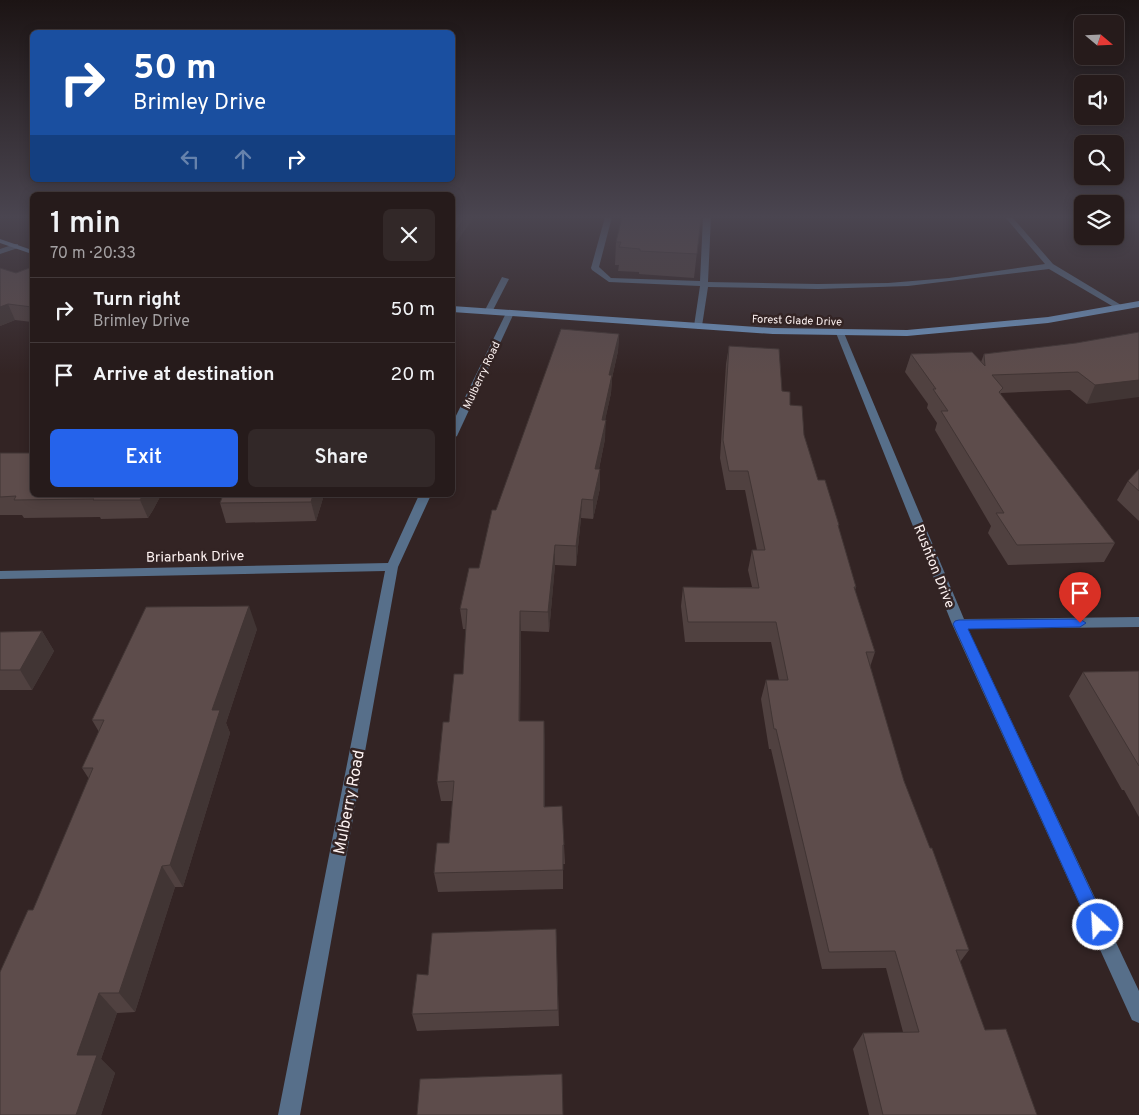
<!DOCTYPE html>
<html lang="en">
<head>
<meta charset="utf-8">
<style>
  body { margin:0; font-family:Overpass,sans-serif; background:#322828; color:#f1f3f6; height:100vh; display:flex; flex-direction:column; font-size:19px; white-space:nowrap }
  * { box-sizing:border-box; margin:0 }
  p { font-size:16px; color:#a4a1a3 }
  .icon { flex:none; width:28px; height:28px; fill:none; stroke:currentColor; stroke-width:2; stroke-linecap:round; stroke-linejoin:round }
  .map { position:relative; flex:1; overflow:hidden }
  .drawer { position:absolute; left:30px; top:192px; width:425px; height:305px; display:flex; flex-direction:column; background:#261b1b; border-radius:8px; box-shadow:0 2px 12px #0003,0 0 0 1px #42393a }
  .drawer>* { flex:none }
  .top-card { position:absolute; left:30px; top:30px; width:425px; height:152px; border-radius:8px; box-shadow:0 2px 12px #0003,0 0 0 1px #42393a; background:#1a4fa0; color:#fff; overflow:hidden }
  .needle { width:32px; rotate:109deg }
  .controls { position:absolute; left:1074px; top:15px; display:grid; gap:10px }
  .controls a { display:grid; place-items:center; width:50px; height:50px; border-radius:8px; background:#261b1b; box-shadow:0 2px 12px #0003,0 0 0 1px #42393a; font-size:25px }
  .pin { position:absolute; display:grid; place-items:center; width:42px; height:42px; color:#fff; margin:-51px -21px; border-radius:50% 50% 50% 0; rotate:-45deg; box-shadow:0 0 5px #0007 }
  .pin .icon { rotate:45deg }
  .me { position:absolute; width:55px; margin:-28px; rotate:335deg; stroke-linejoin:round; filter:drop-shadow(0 0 4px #0008) }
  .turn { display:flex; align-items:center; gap:18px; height:105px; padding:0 20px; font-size:22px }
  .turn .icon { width:65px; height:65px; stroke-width:2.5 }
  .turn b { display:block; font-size:35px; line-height:42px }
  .lanes { display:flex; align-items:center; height:48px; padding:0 20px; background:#0003; justify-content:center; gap:25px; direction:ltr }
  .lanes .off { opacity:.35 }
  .round { display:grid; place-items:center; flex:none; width:52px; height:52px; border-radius:8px; background:#322828 }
  .summary { display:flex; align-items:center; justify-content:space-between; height:85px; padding:0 20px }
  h1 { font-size:30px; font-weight:600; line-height:38px }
  .cta { display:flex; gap:10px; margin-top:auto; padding:10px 20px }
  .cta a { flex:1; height:58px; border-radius:8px; background:#2563eb; color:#fff; font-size:20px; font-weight:600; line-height:58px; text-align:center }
  .cta a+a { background:#322828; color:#f1f3f6 }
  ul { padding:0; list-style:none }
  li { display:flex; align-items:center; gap:15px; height:65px; padding:0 20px; border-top:1px solid #42393a }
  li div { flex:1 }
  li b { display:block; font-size:19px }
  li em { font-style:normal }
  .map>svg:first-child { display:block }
</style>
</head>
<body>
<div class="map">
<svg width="1139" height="1115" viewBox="0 0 1139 1115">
  <rect width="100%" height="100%" fill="#332424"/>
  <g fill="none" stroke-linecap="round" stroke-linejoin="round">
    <g fill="#576f8a" fill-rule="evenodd">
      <polygon points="605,217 612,217 599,267 611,278 700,281 703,217 711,217 708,282 818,284 888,283 949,278 1045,264 1005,217 1012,217 1053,264 1126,308 1119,310 1049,269 908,286 818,289 708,287 702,326 698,329 694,326 700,286 609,282 592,270 591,268"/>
      <polygon points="502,277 509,279 491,314 485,314 484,312"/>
    </g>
    <g fill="#576f8a" fill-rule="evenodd">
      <polygon points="15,244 18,244 18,248 0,254 0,249"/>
      <polygon points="510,310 514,313 457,436 452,439 452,424 506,313"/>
      <polygon points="840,330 844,333 964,619 1139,617 1139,627 968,629 1139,991 1139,1023 1132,1020 952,624 836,333"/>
      <polygon points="419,495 431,495 398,567 300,1115 278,1115 385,571 0,579 0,571 388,563"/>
    </g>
    <g fill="#6f96c2" fill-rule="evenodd">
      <polygon points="0,239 32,250 32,254 0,243"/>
      <polygon points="1139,301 1139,307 1048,323 907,336 773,334 452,312 452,306 773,328 907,330 1048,317"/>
    </g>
  </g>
  <g fill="#504140">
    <polygon points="701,217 694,278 639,274 639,272 618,271 619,265 615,265 616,242"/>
    <polygon points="32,267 32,322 15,320 0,326 16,273"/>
    <polygon points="1139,332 1087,404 1070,390 1001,393 1001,395 1115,543 1104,562 1008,565 988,533 991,526 935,430 937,423 927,408 928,404 905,372 911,354 981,362 984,354 1076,343"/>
    <polygon points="619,334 618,351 612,378 611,393 605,420 605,439 599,469 600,488 593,519 581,518 576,566 555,565 549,632 521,631 520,721 545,740 545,807 564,845 565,864 563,864 563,889 438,892 434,873 449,843 453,801 441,801 437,782 449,722 463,674 466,629 463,629 460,609 479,568 496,510"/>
    <polygon points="729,346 782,391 790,405 804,435 818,480 839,525 839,529 856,587 855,590 875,652 870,667 904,781 969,950 960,962 985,1030 1037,1115 869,1115 853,1049 863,1033 903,1032 886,968 822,969 771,749 769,749 761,699 766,680 779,680 771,642 685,642 681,606 683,587 752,587 748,570 752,550 757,550 745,490 726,490 720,458 726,364"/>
    <polygon points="0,453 32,495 161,495 153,510 148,518 101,519 100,517 24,518 22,515 0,515"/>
    <polygon points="1139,469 1139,521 1117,500 1128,481"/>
    <polygon points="223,495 324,495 316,521 226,523 220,503"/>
    <polygon points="257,629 226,723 230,733 183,887 175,887 135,1012 117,1013 101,1059 115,1073 101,1115 33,910 89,779 82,768 99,732 92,720"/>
    <polygon points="42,631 54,651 32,690 0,690 0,632"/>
    <polygon points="1139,671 1139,817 1124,790 1122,790 1069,696 1083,672"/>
    <polygon points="556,929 559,1026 417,1031 412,1014"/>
  </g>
  <g fill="#413534">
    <polygon points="465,217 474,217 452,249 452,236"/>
    <polygon points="8,304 15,320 0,326 0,307"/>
    <polygon points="619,334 618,351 612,378 611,393 601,439 602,420 609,375"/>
    <polygon points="1139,380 1139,397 1087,404 1095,385"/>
    <polygon points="606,420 605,439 595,488 595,469"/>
    <polygon points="600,469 600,488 593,519 593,500"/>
    <polygon points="143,495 161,495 153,510 148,518 140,500"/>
    <polygon points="313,495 324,495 316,521 311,502"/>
    <polygon points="582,499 581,518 576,566 576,546"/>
    <polygon points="555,545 555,565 549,632 548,612"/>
    <polygon points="249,606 257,629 226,723 230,733 183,887 170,865 212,710"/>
    <polygon points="520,611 521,631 520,741 519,721"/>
    <polygon points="42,631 54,651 32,690 20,670"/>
    <polygon points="544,721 545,740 545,826 544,807"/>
    <polygon points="162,866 175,887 135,1012 119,993"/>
    <polygon points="99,993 117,1013 101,1059 115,1073 101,1115 76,1115 77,1055"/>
  </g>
  <g fill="#5d4c4b" stroke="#413534">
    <polygon points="452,217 465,217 452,236"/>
    <polygon points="622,217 701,217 697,254 640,251 640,249 619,247 621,242 616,242"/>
    <polygon points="32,267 32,307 8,304 0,307 0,268 16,273"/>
    <polygon points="561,329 619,334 609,375 612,375 602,420 606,420 595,469 600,469 593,500 582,499 576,546 555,545 548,612 520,611 519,721 544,721 544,807 562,806 564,845 563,845 563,870 434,873 437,843 449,843 454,781 437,782 443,722 449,722 454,674 463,674 467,609 460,609 469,568 479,568 492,510 496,510"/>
    <polygon points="1139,332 1139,380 1095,385 1078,372 992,375 1003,388 999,392 1115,543 1017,545 996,513 1004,513 941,411 948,411 933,389 936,389 911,354 972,352 985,366 984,354 1076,343"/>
    <polygon points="729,346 779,349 782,391 790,392 790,405 802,406 804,435 818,480 825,480 839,525 838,525 856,587 854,587 875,652 866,652 904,781 930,848 932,848 969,950 956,950 985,1030 1006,1029 1037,1115 883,1115 863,1033 919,1032 895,951 829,952 776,729 774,729 766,680 788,680 776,622 688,622 683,587 759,588 752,550 765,550 748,471 729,471 723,440"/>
    <polygon points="0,453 32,453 32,495 143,495 140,500 93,500 94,499 14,500 16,496 0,497"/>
    <polygon points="1139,469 1139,491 1128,481"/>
    <polygon points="223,495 313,495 311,502 220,503"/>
    <polygon points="249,606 212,710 220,710 170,865 162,866 119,993 99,993 77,1055 97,1055 76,1115 0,1115 0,972 28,910 33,910 93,768 82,768 104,720 92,720 146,607"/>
    <polygon points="42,631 20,670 0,670 0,632"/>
    <polygon points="1139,671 1139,766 1083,672"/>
    <polygon points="556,929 558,1010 412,1014 417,974 428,975 432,933"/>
    <polygon points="562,1074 563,1115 417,1115 420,1079"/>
  </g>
  <linearGradient id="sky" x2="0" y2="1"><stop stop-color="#1c1414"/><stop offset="0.58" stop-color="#4a4550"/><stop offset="1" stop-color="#4a4550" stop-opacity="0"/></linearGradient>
  <rect width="1139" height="374" fill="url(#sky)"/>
  <polygon fill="#2563eb" stroke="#184099" points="1080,619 1086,623 1080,627 968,629 1104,919 1106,925 1104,931 1098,933 1092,931 953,624 955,621 959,620"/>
  <g text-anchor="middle" stroke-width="5" stroke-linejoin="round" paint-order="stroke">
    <g font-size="11" fill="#fdf2f1" stroke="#332424">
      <text transform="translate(797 320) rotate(2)" y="4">Forest Glade Drive</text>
      <text transform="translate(481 375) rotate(-65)" y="4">Mulberry Road</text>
    </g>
    <g font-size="14" fill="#fdf2f1" stroke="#332424">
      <text transform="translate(195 556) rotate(-1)" y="5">Briarbank Drive</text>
      <text transform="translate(935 566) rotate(68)" y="5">Rushton Drive</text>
    </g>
    <g font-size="16" fill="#fdf2f1" stroke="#332424">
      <text transform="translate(348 802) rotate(-79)" y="6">Mulberry Road</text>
    </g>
  </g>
</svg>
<div class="controls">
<a><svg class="needle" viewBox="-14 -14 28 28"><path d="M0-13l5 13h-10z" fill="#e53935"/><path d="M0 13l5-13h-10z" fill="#a4a1a3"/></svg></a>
<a><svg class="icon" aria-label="sound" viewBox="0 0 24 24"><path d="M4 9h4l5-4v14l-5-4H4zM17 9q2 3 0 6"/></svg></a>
<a><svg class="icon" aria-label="search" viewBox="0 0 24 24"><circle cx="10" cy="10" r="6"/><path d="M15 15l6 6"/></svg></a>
<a><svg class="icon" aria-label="layers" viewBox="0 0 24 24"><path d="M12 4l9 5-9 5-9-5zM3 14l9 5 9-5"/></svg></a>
</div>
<div class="pin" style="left:1080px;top:623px;background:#d93025"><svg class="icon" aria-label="arrive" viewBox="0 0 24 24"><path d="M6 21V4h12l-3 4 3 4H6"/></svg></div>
<svg class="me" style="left:1098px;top:925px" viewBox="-20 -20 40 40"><circle r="17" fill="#2563eb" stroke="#fff" stroke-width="3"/><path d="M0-11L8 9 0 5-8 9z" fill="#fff"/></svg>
<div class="top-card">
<div class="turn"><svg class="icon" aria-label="right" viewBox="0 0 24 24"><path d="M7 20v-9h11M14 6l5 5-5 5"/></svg><div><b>50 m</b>Brimley Drive</div></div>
<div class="lanes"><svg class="icon off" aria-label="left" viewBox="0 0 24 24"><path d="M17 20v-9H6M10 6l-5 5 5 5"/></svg><svg class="icon off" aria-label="ahead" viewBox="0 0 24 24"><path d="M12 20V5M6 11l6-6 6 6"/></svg><svg class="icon" aria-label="right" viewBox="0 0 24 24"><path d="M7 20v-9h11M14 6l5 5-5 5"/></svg></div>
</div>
<section class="drawer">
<div class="summary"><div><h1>1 min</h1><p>70 m · 20:33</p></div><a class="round"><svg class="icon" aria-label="close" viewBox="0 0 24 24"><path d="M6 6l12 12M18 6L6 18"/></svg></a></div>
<ul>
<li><svg class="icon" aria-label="right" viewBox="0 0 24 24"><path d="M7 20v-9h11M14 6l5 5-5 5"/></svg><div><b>Turn right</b><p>Brimley Drive</p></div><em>50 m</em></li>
<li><svg class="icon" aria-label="arrive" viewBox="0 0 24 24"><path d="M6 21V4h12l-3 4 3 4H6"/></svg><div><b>Arrive at destination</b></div><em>20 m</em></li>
</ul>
<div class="cta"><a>Exit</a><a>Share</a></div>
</section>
</div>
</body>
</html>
